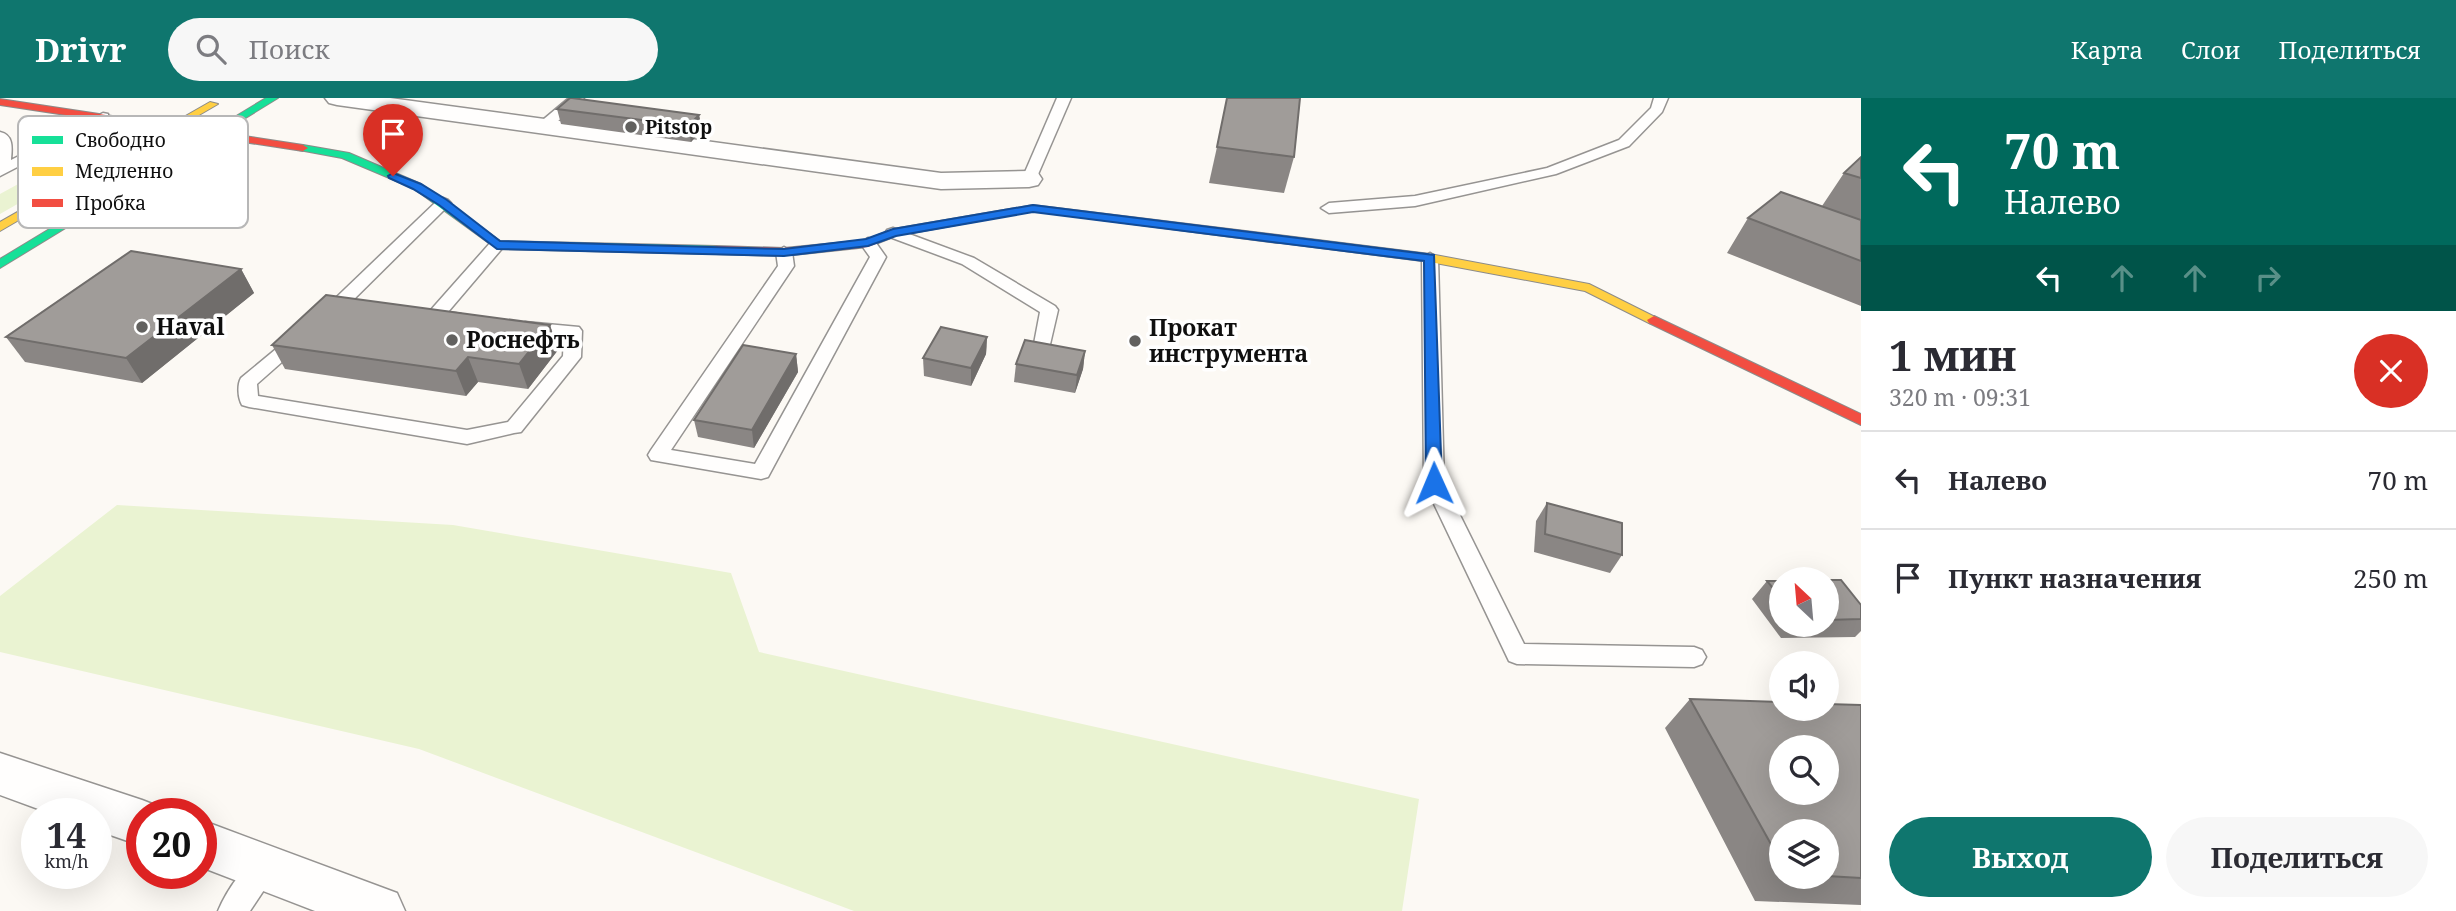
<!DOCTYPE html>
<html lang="ru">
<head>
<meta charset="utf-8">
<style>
  body { margin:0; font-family:"Noto Serif",serif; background:#f7f7f7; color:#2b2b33; height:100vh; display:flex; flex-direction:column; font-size:26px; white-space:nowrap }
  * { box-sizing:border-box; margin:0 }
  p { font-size:23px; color:#7c7c81 }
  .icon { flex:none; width:38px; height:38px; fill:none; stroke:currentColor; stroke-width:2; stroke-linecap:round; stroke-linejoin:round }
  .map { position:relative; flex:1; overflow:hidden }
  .details { display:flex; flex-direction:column; background:#fff; width:595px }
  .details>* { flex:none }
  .top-card { background:#00695c; color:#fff; overflow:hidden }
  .needle { width:46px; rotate:334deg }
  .controls { position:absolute; left:1769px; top:469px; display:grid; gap:14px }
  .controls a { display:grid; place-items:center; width:70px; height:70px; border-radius:50%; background:#fff; box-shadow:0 7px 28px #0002; font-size:35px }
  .speed { position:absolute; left:21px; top:700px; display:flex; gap:14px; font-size:35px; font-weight:700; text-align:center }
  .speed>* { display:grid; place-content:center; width:91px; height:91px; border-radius:50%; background:#fff; box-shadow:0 7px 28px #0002; line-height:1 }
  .speed small { font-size:18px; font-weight:400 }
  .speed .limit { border:10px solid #d22; background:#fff; color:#111 }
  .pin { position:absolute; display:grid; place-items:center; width:60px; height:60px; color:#fff; margin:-72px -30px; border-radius:50% 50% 50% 0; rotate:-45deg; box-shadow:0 0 7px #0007 }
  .pin .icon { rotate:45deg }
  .me { position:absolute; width:77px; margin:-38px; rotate:359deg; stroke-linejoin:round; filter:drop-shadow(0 0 5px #0008) }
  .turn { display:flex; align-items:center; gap:24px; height:147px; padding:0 28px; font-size:32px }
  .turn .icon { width:91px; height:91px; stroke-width:2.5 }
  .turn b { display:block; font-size:49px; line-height:60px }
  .lanes { display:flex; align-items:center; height:66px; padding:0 28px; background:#0003; justify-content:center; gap:35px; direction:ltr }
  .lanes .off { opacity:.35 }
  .round { display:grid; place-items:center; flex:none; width:74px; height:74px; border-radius:37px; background:#f7f7f7 }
  .headline { display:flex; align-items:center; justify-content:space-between; height:119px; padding:0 28px }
  h1 { font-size:42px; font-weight:700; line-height:52px }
  .action { display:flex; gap:14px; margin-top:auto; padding:14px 28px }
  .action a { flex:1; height:80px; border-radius:42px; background:#0f766e; color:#fff; font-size:28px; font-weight:700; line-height:80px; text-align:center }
  .action a+a { background:#f7f7f7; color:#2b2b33 }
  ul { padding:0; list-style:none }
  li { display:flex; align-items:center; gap:21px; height:98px; padding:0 28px; border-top:2px solid #e1e1e2 }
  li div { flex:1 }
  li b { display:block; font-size:26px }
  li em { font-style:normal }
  header { display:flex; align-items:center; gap:42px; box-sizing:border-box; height:98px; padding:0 35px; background:#0f766e; color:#fff }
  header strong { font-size:33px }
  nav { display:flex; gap:38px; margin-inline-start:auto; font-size:24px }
  .search { width:490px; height:63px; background:#f7f7f7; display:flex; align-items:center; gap:18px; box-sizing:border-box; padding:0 24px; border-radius:38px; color:#7c7c81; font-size:26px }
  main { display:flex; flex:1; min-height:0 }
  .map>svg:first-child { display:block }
</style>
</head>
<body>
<header>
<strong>Drivr</strong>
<div class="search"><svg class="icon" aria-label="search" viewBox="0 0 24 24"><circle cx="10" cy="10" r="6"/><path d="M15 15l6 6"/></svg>Поиск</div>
<nav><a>Карта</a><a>Слои</a><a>Поделиться</a></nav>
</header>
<main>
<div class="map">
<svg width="1861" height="813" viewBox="0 0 1861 813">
  <rect width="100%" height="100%" fill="#fcf9f4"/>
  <g fill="#eaf3d2">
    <polygon points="111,29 130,30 137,34 131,41 0,116 0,96 84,50 74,46 81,40"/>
    <polygon points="117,407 453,427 731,475 759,554 1419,701 1402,813 854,813 419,651 0,554 0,498"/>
  </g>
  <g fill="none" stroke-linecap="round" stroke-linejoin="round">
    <g stroke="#969492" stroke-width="3">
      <g id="lane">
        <polygon points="569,0 584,0 548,32 538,32 538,26"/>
        <polygon points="1057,0 1071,0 1036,81 1029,85 1024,84 1022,81"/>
        <polygon points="1654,0 1668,0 1662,14 1629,48 1556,76 1415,108 1329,115 1321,110 1329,105 1415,98 1547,70 1619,42 1651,10"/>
        <path d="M103 15 108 16V22L0 78V34C14 37 12 51 11 62Z"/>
        <polygon points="443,100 448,102 451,105 448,108 333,222 321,222 318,218 321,214 438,102"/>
        <polygon points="893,130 974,160 1055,208 1058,212 1048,255 1042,256 1033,251 1040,214 962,166 887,138 885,135 887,132"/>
        <polygon points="868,140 874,142 886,159 768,379 761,381 651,362 648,357 651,352 778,168 776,154 784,149 792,154 794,168 671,352 755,366 870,159 860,145"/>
        <polygon points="497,142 505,147 448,214 461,216 464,220 461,224 429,222 426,218 429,214 491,144"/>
        <polygon points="1430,155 1438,160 1444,385 1524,546 1694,549 1702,552 1706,559 1702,566 1694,569 1517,566 1509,563 1424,385 1422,160"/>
        <path d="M525 224 579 229 582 233 581 259 521 334 514 335 467 346 249 309 242 307C238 300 237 287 241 280L293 237 299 236 308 241 257 286 258 298 467 332 508 324 563 258 564 238 519 233 516 229Z"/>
        <path d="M266 755 276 759 280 768 250 813H218C226 794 246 762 266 755Z"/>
      </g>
    </g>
    <g stroke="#969492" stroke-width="3">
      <g id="street">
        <polygon points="325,0 390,0 941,75 1029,73 1038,75 1042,81 1038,87 1029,89 941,91 337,7 329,5"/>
        <polygon points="0,655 142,702 160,709 163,716 142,716 142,748 96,732 96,716 52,716 0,697"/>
        <polygon points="201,722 397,795 405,813 315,813 201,769"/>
      </g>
    </g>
    <g stroke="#8c8b89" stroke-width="2">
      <g id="fast">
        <polygon points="266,0 278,0 0,170 0,161"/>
        <polygon points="303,47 349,55 421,86 500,143 716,148 722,152 716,156 497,151 413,90 342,60 299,52 298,50"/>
      </g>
    </g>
    <g stroke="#8c8b89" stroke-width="2">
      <g id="slow">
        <polygon points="210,4 218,6 0,133 0,124"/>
        <polygon points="1278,137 1430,156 1589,186 1661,222 1654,226 1649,225 1585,193 1430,164 1274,144 1274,138"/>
      </g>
    </g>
    <g stroke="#8c8b89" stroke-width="2">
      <g id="jam">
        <polygon points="0,1 303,47 308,50 303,53 0,7"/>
        <polygon points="1033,107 1278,137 1284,141 1278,145 1033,113 896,138 868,149 784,158 716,156 710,152 716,148 784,150 866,142 893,131"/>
        <polygon points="1654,218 1861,316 1861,327 1649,225 1647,222"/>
      </g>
    </g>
    <use href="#lane" fill="#fffefd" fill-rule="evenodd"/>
    <use href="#street" fill="#fffefd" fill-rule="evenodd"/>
    <use href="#fast" fill="#16e098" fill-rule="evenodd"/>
    <use href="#slow" fill="#ffcf43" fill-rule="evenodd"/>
    <use href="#jam" fill="#f24e42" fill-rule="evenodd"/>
  </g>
  <g fill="#8a8684" fill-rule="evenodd">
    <polygon points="557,11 699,17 702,32 691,44 561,26"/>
    <polygon points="1217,49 1294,59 1284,95 1209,85"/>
    <polygon points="1861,59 1861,208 1727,155 1748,120 1822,108 1844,75"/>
    <polygon points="241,171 254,195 142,285 25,264 6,239"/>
    <polygon points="550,227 558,252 528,291 478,284 466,298 285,271 272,247"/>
    <polygon points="987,239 986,256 971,288 924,278 923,260"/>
    <polygon points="1085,253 1083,271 1075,295 1014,284 1016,266"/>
    <polygon points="796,256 798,274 754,350 698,339 694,322"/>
    <polygon points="1547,405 1622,457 1610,475 1534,454 1536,423"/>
    <polygon points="1827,482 1861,507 1861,533 1855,539 1781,540 1752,501 1767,483 1782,483 1782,527 1827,527"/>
    <path d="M1690 601 1861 607V807L1755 803 1665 630ZM1782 733 1827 779H1782Z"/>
  </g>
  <g fill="#706d6b">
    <polygon points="699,17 702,32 691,44 688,28"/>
    <polygon points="241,171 254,195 142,285 126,260"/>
    <polygon points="550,227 558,252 528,291 519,266"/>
    <polygon points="987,239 986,256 971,288 971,270"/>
    <polygon points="1085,253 1083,271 1075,295 1077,277"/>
    <polygon points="796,256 798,274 754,350 752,332"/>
    <polygon points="468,259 478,284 466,298 456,273"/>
  </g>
  <g fill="#a09c99" stroke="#706d6b" stroke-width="2" fill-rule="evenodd">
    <polygon points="570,0 572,0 699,17 688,28 557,11"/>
    <polygon points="1227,0 1300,0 1294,59 1217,49"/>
    <polygon points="1861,59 1861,80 1844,75"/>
    <polygon points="1781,94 1861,122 1861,163 1748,120"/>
    <polygon points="131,153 241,171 126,260 6,239"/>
    <polygon points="326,197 550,227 519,266 468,259 456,273 272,247"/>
    <polygon points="941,229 987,239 971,270 923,260"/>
    <polygon points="1025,242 1085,253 1077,277 1016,266"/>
    <polygon points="743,247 796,256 752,332 694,322"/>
    <polygon points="1547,405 1622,425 1622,457 1545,436"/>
    <polygon points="1827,482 1841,482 1861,507 1861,521 1827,522"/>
    <polygon points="1767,483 1782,483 1782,501"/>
    <path d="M1690 601 1782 604V611H1827V606L1861 607V780L1827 778V733H1782V766ZM1782 649H1827V695H1782Z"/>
  </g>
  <polygon fill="#1a73e8" stroke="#114b97" stroke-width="2" points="393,75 421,86 447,102 500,143 784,151 866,141 893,131 1033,107 1434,157 1442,385 1434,391 1426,385 1424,163 1033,114 896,138 868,148 784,158 497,151 439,107 413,91 389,80 388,78"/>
  <g fill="#62615f" stroke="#fff" stroke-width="2.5">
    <circle cx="631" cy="29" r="7"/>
    <circle cx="142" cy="229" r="7"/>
    <circle cx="452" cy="242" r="7"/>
    <circle cx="1135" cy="243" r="7"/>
  </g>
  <g text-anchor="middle" stroke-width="7" stroke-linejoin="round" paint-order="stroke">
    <g font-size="19" font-weight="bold" fill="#0f0f0f" stroke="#fff" text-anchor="start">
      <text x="645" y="36">Pitstop</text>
    </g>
    <g font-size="23" font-weight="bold" fill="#0f0f0f" stroke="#fff" text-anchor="start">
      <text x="156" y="237">Haval</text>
      <text x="1149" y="238">Прокат<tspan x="1149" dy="26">инструмента</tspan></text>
      <text x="466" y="250">Роснефть</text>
    </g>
  </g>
  <rect x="18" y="18" width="230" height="112" rx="10" fill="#fff" stroke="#b7b7b7" stroke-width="2"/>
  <rect x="32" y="38" width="31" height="8" fill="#16e098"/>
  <rect x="32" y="69" width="31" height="9" fill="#ffcf43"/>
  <rect x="32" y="101" width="31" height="8" fill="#f24e42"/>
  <g font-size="19" fill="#0f0f0f">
    <text x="75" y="49">Свободно</text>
    <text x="75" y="80">Медленно</text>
    <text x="75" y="112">Пробка</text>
  </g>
</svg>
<div class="controls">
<a><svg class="needle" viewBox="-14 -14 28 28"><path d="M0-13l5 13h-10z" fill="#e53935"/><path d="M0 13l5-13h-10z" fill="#7c7c81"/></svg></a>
<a><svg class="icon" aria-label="sound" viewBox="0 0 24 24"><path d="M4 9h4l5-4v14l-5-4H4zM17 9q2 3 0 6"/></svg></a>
<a><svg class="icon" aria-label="search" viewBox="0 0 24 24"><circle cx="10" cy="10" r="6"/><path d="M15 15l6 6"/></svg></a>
<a><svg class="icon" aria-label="layers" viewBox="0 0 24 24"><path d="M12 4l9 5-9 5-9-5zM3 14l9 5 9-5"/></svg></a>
</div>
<div class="speed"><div>14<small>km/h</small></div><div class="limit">20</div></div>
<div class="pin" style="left:393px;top:78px;background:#d93025"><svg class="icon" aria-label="arrive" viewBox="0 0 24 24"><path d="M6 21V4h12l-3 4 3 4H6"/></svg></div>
<svg class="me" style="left:1434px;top:385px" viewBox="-20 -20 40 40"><path d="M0-17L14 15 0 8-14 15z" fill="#1a73e8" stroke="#fff" stroke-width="4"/></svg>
</div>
<section class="details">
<div class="top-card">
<div class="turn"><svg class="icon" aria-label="left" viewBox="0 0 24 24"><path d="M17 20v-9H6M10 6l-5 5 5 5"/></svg><div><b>70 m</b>Налево</div></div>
<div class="lanes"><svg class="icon" aria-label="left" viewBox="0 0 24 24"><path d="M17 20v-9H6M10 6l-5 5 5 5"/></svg><svg class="icon off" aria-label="ahead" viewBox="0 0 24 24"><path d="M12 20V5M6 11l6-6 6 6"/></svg><svg class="icon off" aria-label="ahead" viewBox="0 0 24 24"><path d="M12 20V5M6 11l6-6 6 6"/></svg><svg class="icon off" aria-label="right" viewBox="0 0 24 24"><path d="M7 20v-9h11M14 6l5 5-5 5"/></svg></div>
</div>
<div class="headline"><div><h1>1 мин</h1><p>320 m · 09:31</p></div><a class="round" style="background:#d93025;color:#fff"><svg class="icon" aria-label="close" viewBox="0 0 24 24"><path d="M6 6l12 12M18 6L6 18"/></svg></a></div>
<ul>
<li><svg class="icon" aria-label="left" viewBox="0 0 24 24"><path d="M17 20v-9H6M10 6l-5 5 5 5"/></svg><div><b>Налево</b></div><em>70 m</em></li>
<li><svg class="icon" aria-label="arrive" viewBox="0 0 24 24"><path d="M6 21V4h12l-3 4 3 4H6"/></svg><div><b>Пункт назначения</b></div><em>250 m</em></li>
</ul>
<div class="action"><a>Выход</a><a>Поделиться</a></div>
</section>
</main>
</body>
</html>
